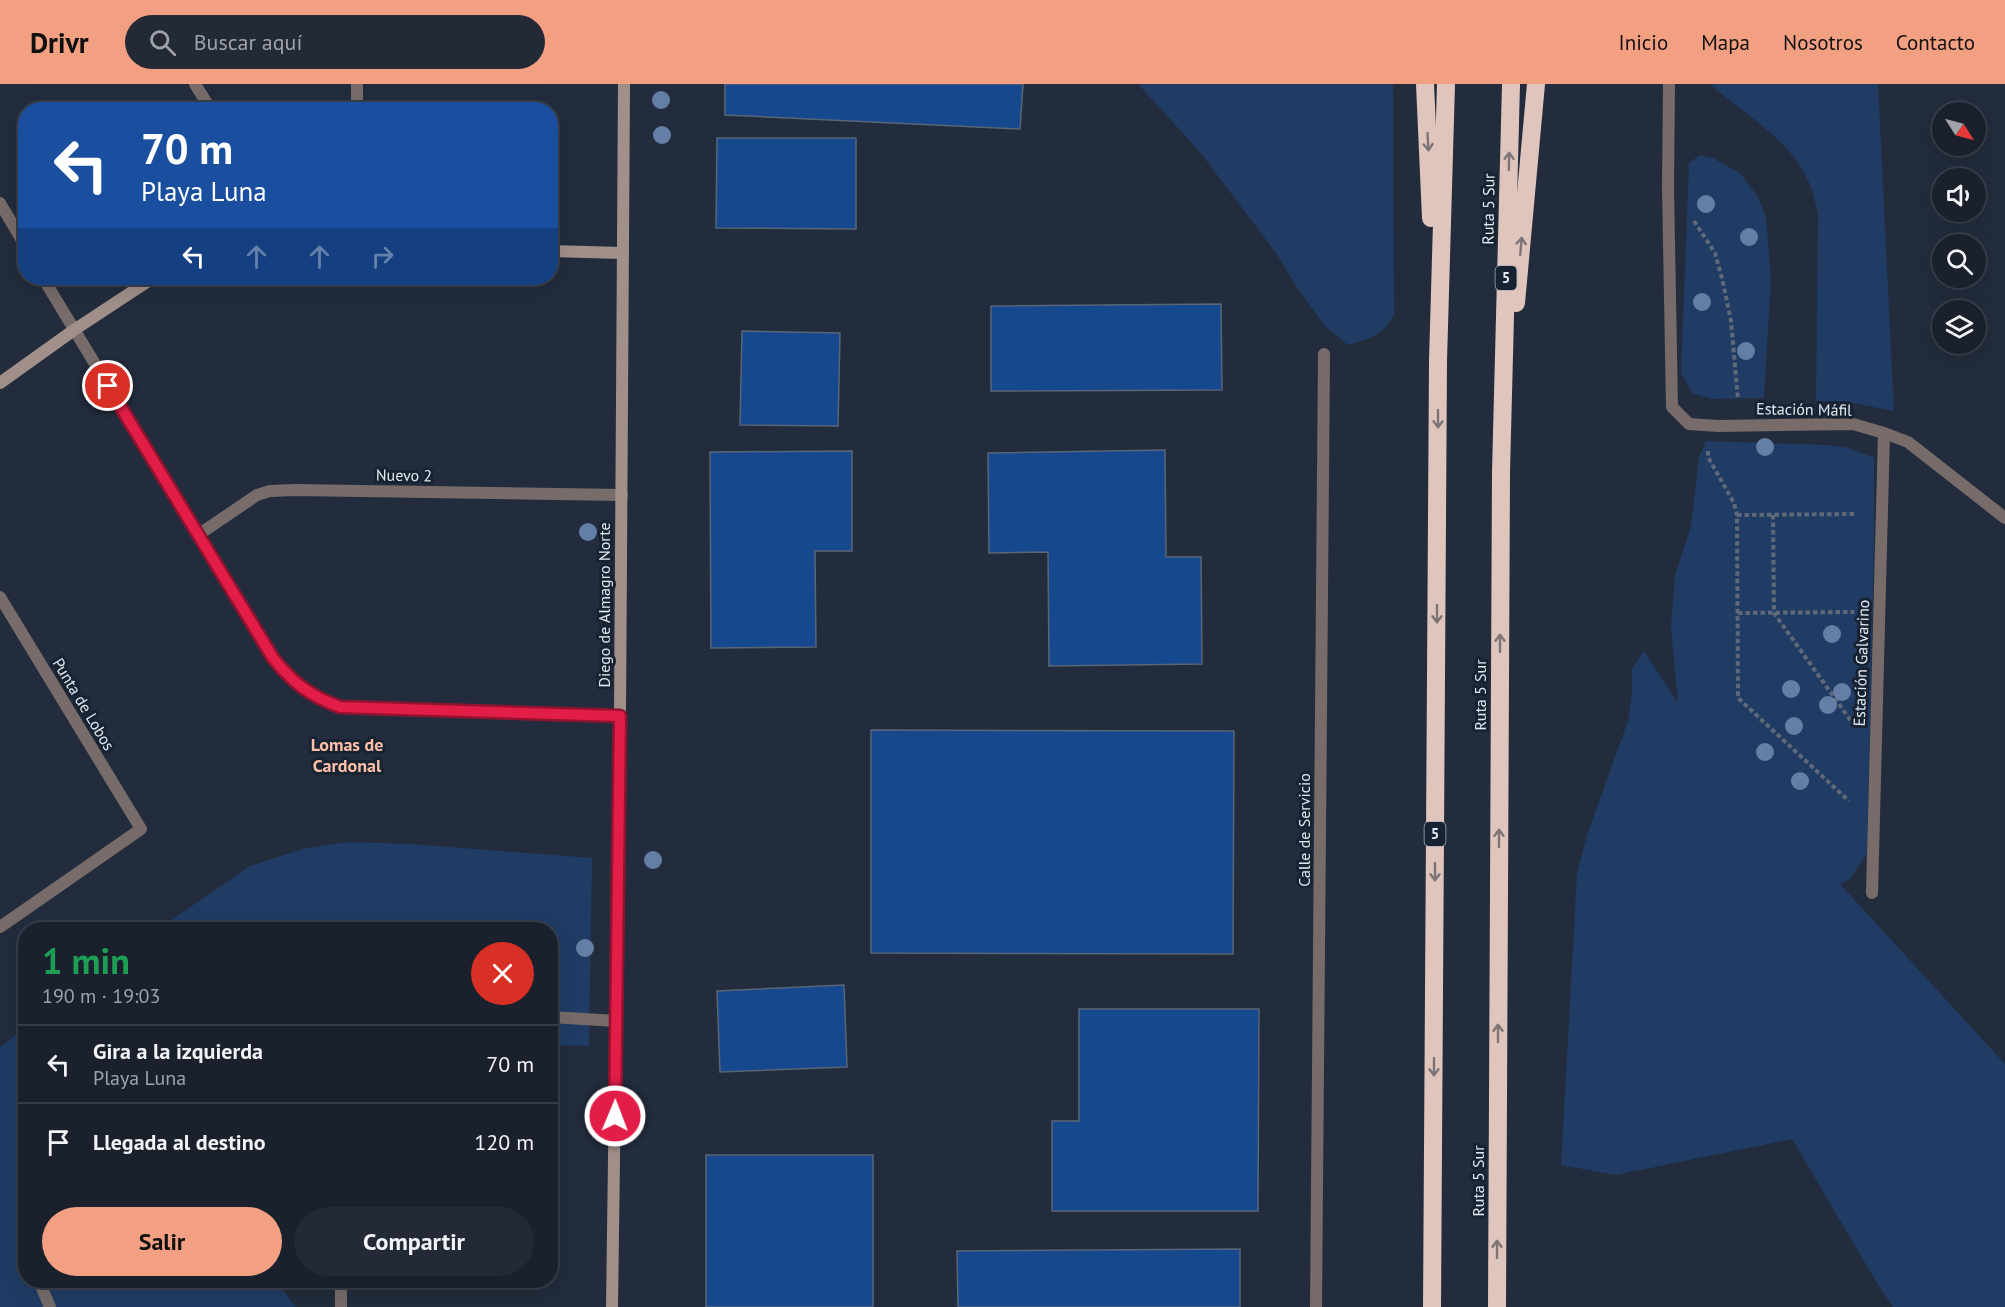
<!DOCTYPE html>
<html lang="es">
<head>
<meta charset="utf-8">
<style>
  body { margin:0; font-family:"PT Sans",sans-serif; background:#232935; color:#f1f3f6; height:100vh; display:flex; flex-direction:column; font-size:22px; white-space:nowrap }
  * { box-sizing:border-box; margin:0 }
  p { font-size:20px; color:#9fa3aa }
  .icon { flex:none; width:33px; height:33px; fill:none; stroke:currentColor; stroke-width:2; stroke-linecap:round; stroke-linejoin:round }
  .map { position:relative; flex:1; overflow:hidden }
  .panel { position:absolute; left:18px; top:838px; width:540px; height:366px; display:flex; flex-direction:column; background:#1a212d; border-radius:24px; box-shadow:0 6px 24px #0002,0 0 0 2px #383e49 }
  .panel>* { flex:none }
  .banner { position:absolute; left:18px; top:18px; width:540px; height:183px; border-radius:24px; box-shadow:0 6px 24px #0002,0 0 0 2px #383e49; background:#1a4fa0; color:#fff; overflow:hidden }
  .needle { width:39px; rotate:126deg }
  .buttons { position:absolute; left:1932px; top:18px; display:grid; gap:12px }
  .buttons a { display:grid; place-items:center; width:54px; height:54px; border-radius:50%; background:#1a212d; box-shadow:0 6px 24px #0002,0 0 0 2px #383e49; font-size:30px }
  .pin { position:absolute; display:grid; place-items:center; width:51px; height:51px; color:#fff; margin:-26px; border:3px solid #fff; border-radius:50%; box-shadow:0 2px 6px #0007 }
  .me { position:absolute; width:66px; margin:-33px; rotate:1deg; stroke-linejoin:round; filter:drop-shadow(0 0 4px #0008) }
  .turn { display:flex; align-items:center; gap:21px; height:126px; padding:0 24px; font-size:27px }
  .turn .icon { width:78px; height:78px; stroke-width:2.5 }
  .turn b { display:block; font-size:42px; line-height:51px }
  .lanes { display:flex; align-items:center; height:57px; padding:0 24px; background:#0003; justify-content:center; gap:30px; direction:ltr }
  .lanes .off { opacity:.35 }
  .round { display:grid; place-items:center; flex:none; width:63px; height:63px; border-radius:32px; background:#232935 }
  .headline { display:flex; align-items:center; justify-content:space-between; height:102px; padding:0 24px }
  h1 { font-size:36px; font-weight:600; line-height:45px; color:#1e9e55 }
  .cta { display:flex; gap:12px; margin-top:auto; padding:12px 24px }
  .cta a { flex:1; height:69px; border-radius:36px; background:#f39f82; color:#111; font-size:24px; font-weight:600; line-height:69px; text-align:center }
  .cta a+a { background:#232935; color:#f1f3f6 }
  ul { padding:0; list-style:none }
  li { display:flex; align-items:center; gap:18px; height:78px; padding:0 24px; border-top:2px solid #383e49 }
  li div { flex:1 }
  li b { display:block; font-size:22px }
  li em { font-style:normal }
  header { display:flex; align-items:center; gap:36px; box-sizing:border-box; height:84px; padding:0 30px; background:#f39f82; color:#111 }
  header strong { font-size:28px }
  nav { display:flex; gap:33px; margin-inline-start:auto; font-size:21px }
  .search { width:420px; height:54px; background:#232935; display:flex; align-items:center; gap:15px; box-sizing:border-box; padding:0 21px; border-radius:33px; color:#9fa3aa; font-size:22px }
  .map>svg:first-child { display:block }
</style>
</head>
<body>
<header>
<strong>Drivr</strong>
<div class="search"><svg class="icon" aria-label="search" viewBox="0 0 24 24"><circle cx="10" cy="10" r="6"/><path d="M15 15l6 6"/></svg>Buscar aquí</div>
<nav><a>Inicio</a><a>Mapa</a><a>Nosotros</a><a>Contacto</a></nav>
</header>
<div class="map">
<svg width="2005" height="1223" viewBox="0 0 2005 1223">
  <rect width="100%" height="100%" fill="#222c3c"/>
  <g fill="#203c65">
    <path d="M1138 0H1393L1394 231C1381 253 1371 254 1348 261L1324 241 1298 205 1276 169 1200 68Z"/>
    <path d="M1710 0H1878L1894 327 1847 318 1816 317 1818 129C1814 114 1811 99 1802 85 1781 50 1740 27 1710 0Z"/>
    <polygon points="1700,71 1713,74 1740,89 1758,113 1766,133 1771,195 1764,314 1712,315 1692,309 1681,289 1689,79"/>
    <polygon points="1706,357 1828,361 1848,364 1874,374 1874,464 1867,770 1850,795 1840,800 2005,980 2005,1223 1893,1223 1877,1199 1792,1055 1616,1091 1561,1081 1577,790 1587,751 1628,637 1632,610 1632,585 1644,567 1678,619 1671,544 1675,491 1691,442 1699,373"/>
    <polygon points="348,758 411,760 592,774 589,962 551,961 550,846 157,846 250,782 303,765"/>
    <polygon points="25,944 26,1197 276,1197 296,1223 0,1223 0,963"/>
  </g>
  <g fill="#16488e" stroke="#596678" stroke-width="1.5">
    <polygon points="725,0 1023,0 1020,45 725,31"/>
    <polygon points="717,54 856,54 856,145 716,144"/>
    <polygon points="1221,220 1222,306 991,307 991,222"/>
    <polygon points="742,247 840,249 838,342 740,341"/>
    <polygon points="1165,366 1166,473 1201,473 1202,580 1049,582 1048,468 989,469 988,369"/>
    <polygon points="852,367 852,467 815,467 816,563 711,564 710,368"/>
    <polygon points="871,646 1234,647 1233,870 871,869"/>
    <polygon points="844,901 847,983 720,988 717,907"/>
    <polygon points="1079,925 1259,925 1258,1127 1052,1127 1052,1037 1079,1037"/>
    <rect x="706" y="1071" width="167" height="152"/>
    <polygon points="1240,1165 1240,1223 958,1223 957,1167"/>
  </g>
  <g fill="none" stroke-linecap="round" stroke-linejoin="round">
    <g stroke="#606977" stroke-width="4" stroke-dasharray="4.5 3" stroke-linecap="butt">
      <polyline points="1694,137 1715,169 1722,194 1731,237 1738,316"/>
      <polyline points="1708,367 1708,373 1734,419 1737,431 1738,614 1849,717"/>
      <polyline points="1737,431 1857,430"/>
      <polyline points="1773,431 1774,529 1851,637"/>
      <polyline points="1738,529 1854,528"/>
    </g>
    <g stroke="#776c69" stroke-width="12">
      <polyline points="550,933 617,937"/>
      <polyline points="39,1197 50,1223"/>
    </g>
    <g stroke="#776c69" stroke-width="12">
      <polyline points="195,0 211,26"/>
      <polyline points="1669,0 1668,103 1672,323 1689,340 1718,342 1853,340 1884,349 1908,358 2005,434"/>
      <polyline points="357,26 357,0"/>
      <polyline points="0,119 26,163"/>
      <path d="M43 194 273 574C292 598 312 612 340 623L620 632"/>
      <polyline points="198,451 257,411 270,407 295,406 622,411"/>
      <polyline points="0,513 141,745 0,843"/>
      <polyline points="1872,809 1884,349"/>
      <polyline points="341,1197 341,1223"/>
      <polyline points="1316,1223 1324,270"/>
    </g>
    <g stroke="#a1908a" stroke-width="12">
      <polyline points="550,167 622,169"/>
      <polyline points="0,299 74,246 153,194"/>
      <polyline points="612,1223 620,632 624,0"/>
    </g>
    <g stroke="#e0c5bc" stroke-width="18">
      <polyline points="1425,0 1431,134"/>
      <polyline points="1516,219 1536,0"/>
      <polyline points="1432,1223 1438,277 1446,0"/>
      <polyline points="1497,1223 1501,388 1511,0"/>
    </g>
  </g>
  <g fill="#647ea6">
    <circle cx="661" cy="16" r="9"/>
    <circle cx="662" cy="51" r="9"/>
    <circle cx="1706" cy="120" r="9"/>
    <circle cx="1749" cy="153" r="9"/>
    <circle cx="1702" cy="218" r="9"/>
    <circle cx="1746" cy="267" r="9"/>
    <circle cx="1765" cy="363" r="9"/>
    <circle cx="588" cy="448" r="9"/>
    <circle cx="1832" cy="550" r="9"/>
    <circle cx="1791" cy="605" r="9"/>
    <circle cx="1842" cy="608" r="9"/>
    <circle cx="1828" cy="621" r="9"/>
    <circle cx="1794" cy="642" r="9"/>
    <circle cx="1765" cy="668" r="9"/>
    <circle cx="1800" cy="697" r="9"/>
    <circle cx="653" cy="776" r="9"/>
    <circle cx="585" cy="864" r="9"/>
  </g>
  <defs><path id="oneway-shaft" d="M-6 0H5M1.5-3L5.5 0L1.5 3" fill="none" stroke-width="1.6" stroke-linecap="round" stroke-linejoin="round" transform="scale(1.5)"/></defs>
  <g stroke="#7c7477">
    <use href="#oneway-shaft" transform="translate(1428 58) rotate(87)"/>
    <use href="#oneway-shaft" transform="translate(1509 77) rotate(-89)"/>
    <use href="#oneway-shaft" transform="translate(1521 162) rotate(-85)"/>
    <use href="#oneway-shaft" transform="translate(1438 335) rotate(90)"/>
    <use href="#oneway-shaft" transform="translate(1437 530) rotate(90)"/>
    <use href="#oneway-shaft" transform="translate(1500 559) rotate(-90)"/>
    <use href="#oneway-shaft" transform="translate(1499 754) rotate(-90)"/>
    <use href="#oneway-shaft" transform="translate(1435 788) rotate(90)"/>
    <use href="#oneway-shaft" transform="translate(1498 949) rotate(-90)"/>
    <use href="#oneway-shaft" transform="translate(1434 983) rotate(90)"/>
    <use href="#oneway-shaft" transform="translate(1497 1165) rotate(-90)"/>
  </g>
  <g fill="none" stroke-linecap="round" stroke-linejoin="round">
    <g stroke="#92132f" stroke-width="15">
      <path id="route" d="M108 302 273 574C293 599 310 612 340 623L620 632 615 1032"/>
    </g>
    <use href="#route" stroke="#e11d48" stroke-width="10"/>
  </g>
  <g text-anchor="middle" stroke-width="6" stroke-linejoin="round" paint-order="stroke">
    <g fill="#182332" stroke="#a5adb8" stroke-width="1.5">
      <rect x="1495.5" y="182" width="21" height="24" rx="4.5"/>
      <rect x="1424.5" y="738" width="21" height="24" rx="4.5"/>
    </g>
    <g font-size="15" font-weight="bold" fill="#e1e8f2">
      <text x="1506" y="199">5</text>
      <text x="1435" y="755">5</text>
    </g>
    <g font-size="16" fill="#e1e8f2" stroke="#182332">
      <text transform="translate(1488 125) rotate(-89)" y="6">Ruta 5 Sur</text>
      <text transform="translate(1804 325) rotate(1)" y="6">Estación Máfil</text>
      <text transform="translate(404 391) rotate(1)" y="6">Nuevo 2</text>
      <text transform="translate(604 521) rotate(-90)" y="6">Diego de Almagro Norte</text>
      <text transform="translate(1861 579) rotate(-88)" y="6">Estación Galvarino</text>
      <text transform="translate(1480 611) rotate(-90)" y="6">Ruta 5 Sur</text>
      <text transform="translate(84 620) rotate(59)" y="6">Punta de Lobos</text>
      <text transform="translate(1304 746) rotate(-90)" y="6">Calle de Servicio</text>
      <text transform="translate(1478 1097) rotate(-90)" y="6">Ruta 5 Sur</text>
    </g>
    <g font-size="18" font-weight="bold" fill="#ffbfa8" stroke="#182332">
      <text x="347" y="667">Lomas de<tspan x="347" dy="21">Cardonal</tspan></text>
    </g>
  </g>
</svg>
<div class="buttons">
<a><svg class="needle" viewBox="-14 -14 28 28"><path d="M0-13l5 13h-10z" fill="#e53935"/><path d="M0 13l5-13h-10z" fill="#9fa3aa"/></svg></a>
<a><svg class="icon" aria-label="sound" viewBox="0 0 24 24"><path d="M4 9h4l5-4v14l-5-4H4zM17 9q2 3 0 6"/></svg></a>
<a><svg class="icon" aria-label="search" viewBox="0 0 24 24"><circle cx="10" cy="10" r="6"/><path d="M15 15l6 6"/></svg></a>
<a><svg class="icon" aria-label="layers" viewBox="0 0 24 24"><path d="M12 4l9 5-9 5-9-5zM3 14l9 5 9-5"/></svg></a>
</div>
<div class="pin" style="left:108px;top:302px;background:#d93025"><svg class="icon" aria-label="arrive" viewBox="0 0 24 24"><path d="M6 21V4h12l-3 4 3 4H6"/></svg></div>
<svg class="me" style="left:615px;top:1032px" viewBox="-20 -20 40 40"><circle r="17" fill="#e11d48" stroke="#fff" stroke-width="3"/><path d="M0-11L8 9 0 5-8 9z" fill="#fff"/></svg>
<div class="banner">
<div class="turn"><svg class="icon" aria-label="left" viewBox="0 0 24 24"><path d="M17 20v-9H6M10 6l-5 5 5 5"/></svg><div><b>70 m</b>Playa Luna</div></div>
<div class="lanes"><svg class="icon" aria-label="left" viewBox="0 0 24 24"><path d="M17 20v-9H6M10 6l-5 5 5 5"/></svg><svg class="icon off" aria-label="ahead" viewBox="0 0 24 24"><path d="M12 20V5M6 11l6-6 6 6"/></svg><svg class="icon off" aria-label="ahead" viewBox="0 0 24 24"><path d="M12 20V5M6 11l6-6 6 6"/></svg><svg class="icon off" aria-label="right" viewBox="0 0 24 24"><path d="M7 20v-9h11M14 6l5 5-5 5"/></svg></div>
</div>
<section class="panel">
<div class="headline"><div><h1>1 min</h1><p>190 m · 19:03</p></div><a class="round" style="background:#d93025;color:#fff"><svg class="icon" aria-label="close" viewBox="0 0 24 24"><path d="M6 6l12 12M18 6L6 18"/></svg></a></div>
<ul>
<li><svg class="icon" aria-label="left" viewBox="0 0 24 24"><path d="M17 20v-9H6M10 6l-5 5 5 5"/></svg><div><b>Gira a la izquierda</b><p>Playa Luna</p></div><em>70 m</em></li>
<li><svg class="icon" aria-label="arrive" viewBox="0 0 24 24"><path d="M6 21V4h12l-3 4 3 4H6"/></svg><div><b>Llegada al destino</b></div><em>120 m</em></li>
</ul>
<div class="cta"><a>Salir</a><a>Compartir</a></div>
</section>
</div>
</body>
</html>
